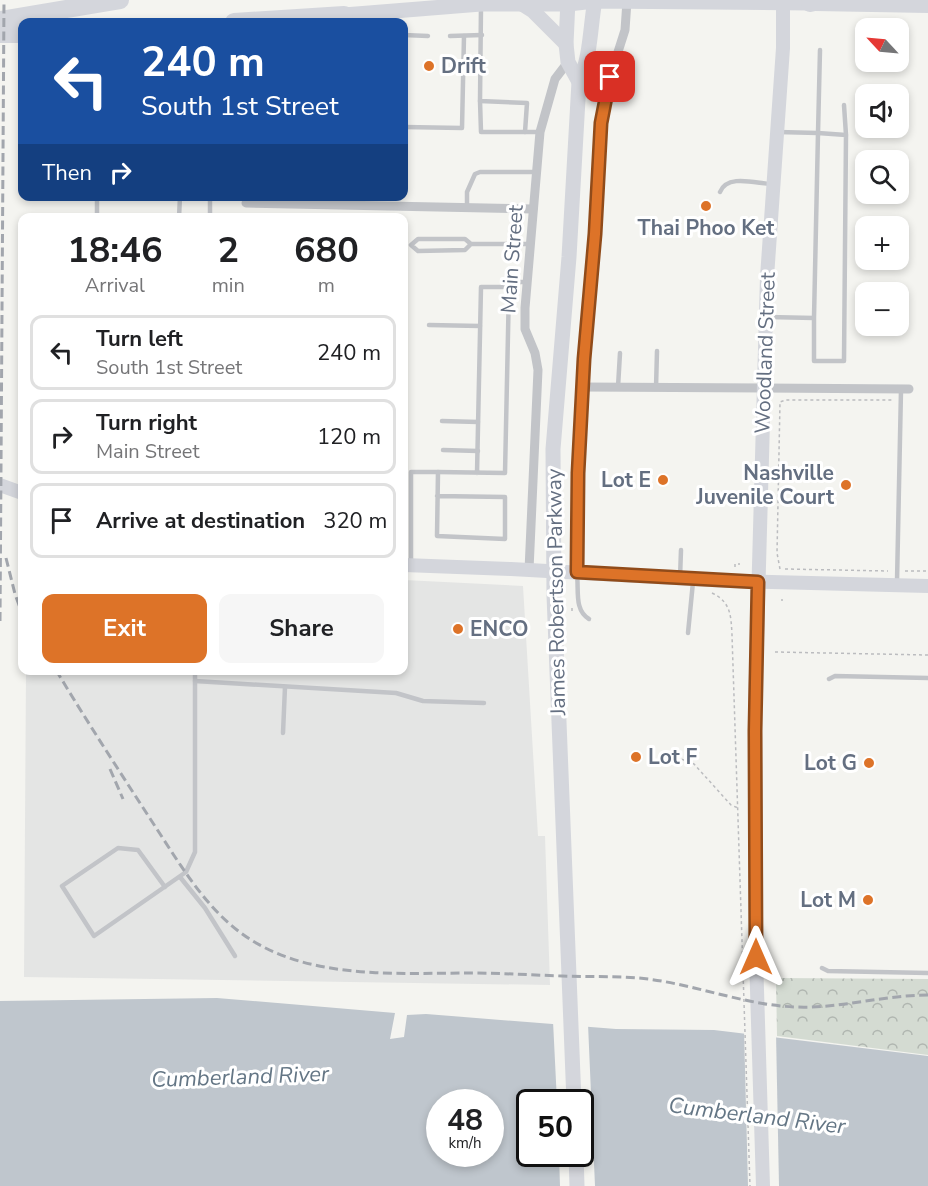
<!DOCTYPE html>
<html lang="en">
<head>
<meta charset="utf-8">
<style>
  body { margin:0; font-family:"Nunito Sans",sans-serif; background:#f6f6f6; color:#202124; height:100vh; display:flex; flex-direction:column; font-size:22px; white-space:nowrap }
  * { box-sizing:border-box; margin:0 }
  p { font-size:20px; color:#757577 }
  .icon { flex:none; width:33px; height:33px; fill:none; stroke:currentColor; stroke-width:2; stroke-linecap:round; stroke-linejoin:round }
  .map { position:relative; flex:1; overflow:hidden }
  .details { position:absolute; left:18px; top:213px; width:390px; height:462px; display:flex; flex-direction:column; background:#fff; border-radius:12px; box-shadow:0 3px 9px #0003 }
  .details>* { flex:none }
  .hud { position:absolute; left:18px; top:18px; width:390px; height:183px; border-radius:12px; box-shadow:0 3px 9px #0003; background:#1a4fa0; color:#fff; overflow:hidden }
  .needle { width:39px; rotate:296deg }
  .buttons { position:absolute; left:855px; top:18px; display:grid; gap:12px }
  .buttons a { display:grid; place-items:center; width:54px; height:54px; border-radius:12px; background:#fff; box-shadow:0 3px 9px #0003; font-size:30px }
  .speed { position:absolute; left:426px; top:1089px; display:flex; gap:12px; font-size:30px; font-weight:700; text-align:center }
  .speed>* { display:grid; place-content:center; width:78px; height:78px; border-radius:50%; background:#fff; box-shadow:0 3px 9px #0003; line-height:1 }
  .speed small { font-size:15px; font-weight:400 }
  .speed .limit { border:3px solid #111; border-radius:9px; background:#fff; color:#111 }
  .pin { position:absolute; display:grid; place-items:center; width:51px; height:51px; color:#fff; margin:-26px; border-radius:12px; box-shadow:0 3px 9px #0006 }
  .me { position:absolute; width:66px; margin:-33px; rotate:0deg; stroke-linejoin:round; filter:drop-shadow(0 0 4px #0008) }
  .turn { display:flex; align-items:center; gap:21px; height:126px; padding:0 24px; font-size:27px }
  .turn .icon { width:78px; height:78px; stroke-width:2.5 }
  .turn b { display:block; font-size:42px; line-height:51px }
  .then { display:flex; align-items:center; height:57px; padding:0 24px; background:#0003; gap:12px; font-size:22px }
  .eta { display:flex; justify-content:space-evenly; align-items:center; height:102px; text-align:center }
  .eta b { font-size:36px; font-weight:700; line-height:42px }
  .button { display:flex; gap:12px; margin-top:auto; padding:12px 24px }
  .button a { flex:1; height:69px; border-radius:12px; background:#dd7328; color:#fff; font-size:24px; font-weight:700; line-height:69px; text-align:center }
  .button a+a { background:#f6f6f6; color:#202124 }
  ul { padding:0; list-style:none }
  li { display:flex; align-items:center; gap:18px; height:75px; margin:0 12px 9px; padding:0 12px; border:3px solid #e0e0e0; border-radius:12px }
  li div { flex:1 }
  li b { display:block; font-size:22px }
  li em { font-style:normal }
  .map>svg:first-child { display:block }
</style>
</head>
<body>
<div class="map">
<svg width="928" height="1186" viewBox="0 0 928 1186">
  <defs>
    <pattern id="park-crowns" width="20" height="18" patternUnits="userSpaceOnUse" patternTransform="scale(1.5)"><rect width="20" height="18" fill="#d4dbd2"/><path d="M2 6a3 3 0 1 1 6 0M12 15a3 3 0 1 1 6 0" fill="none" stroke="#b0b6b0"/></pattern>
  </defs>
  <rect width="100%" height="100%" fill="#f4f4f0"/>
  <polygon fill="#e4e5e4" points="404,580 523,586 538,836 545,836 550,985 24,977 26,671 404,670"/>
  <polygon fill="url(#park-crowns)" points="776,978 928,979 928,1055 777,1036"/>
  <path fill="#bfc6cd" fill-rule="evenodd" d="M217 998 395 1013 390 1039 404 1037 407 1015 426 1014 616 1029 714 1030 928 1056V1186H0V1001ZM440 1102H490V1154H440ZM530 1102H580V1154H530Z"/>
  <g fill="#f4f4f0">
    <polygon points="553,1021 588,1024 595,1186 560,1186 559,1154 580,1154 580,1102 557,1102"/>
    <polygon points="744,1030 776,1033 779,1186 748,1186"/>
  </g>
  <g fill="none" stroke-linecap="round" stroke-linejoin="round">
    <g stroke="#bbbcbf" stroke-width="1.5" stroke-dasharray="3 3" stroke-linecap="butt">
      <polyline points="735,567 735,564 740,564"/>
      <polyline points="780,569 777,553 780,402 786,400 892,400"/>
      <polyline points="785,569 888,571"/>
      <polyline points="905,571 928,571"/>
      <path d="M712 593C731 602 731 616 732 635L750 1186"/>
      <polyline points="782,599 782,601"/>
      <polyline points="572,608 572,614"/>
      <polyline points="775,652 928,655"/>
      <polyline points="676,757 694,764 731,805 738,808"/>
    </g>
    <g stroke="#c2c4c8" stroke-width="4.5">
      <polyline points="481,6 480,101 527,103 525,132"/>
      <polyline points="404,35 428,36"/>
      <polyline points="450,36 482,35"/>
      <polyline points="480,101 481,132 540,132"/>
      <polyline points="844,105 846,135"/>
      <polyline points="404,127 462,128 464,36"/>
      <polyline points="778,132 818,133 820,50"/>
      <path d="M720 192C727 174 755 183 770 184"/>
      <polyline points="97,196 97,218"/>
      <polyline points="210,196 210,218"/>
      <polyline points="467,207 467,192 475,174 480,172 537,172"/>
      <polyline points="179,218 180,196"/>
      <polyline points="471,244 465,250 418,251 411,245 418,239 465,239 471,244 531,244"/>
      <polyline points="509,287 514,282 527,282"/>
      <polyline points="404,300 404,247"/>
      <polyline points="768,317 814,318 818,133 846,135 844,361 814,361 814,318"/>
      <polyline points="429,325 480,326"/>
      <polyline points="618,387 620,353"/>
      <polyline points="656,388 657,351"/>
      <polyline points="442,421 478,422"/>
      <polyline points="443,450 478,451"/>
      <polyline points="438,472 505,473 509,287 481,287 477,473"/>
      <polyline points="411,563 411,472 438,472 437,536 505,539 505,497 437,496"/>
      <path d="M577 575C579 590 574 610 589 619"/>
      <polyline points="680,578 681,550"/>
      <polyline points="897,582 901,390"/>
      <polyline points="688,633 693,582"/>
      <polyline points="829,679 835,676 928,678"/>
      <polyline points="195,681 396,693 423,701 484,703"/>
      <polyline points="283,733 285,687"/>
      <polyline points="180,877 205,908 235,956"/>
      <polyline points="165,887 138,850 118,848 62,886 94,936 186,872 195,852 195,670"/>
      <polyline points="822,968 828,971 928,973"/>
    </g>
    <g stroke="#c2c4c8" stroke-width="9">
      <polyline points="246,203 533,209"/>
      <polyline points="582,387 909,389"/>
      <polyline points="529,570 538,370 535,353 525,329 525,308 540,132 555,79 568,62"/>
      <polyline points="577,572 577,512 583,371 595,234 601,123 610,77 625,30 627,1"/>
    </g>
    <g stroke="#d4d6dc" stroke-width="14">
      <polyline points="815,4 928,6"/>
      <polyline points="0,485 22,493"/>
      <polyline points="404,565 511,569 729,581 928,586"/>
      <polyline points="763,1186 756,957 755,710 767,277 783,48 783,2 780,0"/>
    </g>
    <g stroke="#d4d6dc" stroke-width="15">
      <polyline points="568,0 566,44 568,62 579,82"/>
      <polyline points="522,4 533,11 566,44"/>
      <polyline points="344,15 481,4 568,4 595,1 810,3"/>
      <path d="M574 1102 554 595 553 449 569 257 579 82C591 57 590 27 595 0"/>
      <polyline points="576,1154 577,1186"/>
    </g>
    <g stroke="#d4d6dc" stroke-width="18">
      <polyline points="810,3 824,0"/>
      <polyline points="0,20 120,0"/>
      <polyline points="234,22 344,15"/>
      <polyline points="0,34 22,34"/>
    </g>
    <g stroke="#a2a6ad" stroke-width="3" stroke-dasharray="9 4.5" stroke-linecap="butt">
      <polyline points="6,558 15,594 22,613"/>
      <polyline points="0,621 4,0"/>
      <path d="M56 670C86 720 118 769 149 817 175 856 200 901 237 930 302 981 394 973 470 973 501 973 531 975 562 976 588 977 614 976 639 978 692 983 743 1005 795 1007 839 1009 883 995 928 995"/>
      <polyline points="110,769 123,799"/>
    </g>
  </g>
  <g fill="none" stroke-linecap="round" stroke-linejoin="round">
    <g stroke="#904b1a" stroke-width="15">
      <polyline id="route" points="610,77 601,123 595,234 584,359 578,473 577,572 758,582 755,731 756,957"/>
    </g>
    <use href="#route" stroke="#dd7328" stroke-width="10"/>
  </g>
  <g fill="#dd7328" stroke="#fff" stroke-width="2">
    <circle cx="429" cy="66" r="6"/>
    <circle cx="706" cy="206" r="6"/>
    <circle cx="663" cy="480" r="6"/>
    <circle cx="846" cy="485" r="6"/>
    <circle cx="458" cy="629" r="6"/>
    <circle cx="636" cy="757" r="6"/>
    <circle cx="869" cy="763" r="6"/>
    <circle cx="868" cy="900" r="6"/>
  </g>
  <g text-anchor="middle" stroke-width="6" stroke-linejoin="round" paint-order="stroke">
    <g font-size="21" font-weight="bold" fill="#646f81" stroke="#fff" text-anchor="end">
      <text x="441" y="73" text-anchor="start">Drift</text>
      <text x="706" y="235" text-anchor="middle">Thai Phoo Ket</text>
      <text x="834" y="480">Nashville<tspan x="834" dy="24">Juvenile Court</tspan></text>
      <text x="651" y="487">Lot E</text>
      <text x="470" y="636" text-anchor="start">ENCO</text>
      <text x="648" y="764" text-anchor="start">Lot F</text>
      <text x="857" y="770">Lot G</text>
      <text x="856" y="907">Lot M</text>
    </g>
    <g font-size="21" fill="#646f81" stroke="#fff">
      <text transform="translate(512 259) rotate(-86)" y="7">Main Street</text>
      <text transform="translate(765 353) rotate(-88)" y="7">Woodland Street</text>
      <text transform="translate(556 592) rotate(-91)" y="7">James Robertson Parkway</text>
    </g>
    <g font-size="22" font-style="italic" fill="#647685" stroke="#fff">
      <text transform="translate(240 1076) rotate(-2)" y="8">Cumberland River</text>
      <text transform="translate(757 1115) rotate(7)" y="8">Cumberland River</text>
    </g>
  </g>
</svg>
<div class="buttons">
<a><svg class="needle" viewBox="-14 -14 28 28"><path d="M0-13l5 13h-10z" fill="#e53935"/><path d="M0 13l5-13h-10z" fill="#757577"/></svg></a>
<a><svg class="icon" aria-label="sound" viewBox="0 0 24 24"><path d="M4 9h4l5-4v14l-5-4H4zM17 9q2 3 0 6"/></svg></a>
<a><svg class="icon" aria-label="search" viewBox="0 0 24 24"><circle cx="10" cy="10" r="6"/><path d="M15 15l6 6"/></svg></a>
<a>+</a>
<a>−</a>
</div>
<div class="speed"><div>48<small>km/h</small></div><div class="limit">50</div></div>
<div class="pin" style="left:610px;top:77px;background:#d93025"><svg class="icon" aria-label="arrive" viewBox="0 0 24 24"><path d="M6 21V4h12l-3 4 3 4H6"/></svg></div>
<svg class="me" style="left:756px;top:957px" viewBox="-20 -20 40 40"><path d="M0-17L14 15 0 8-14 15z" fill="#dd7328" stroke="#fff" stroke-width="4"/></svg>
<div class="hud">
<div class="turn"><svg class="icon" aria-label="left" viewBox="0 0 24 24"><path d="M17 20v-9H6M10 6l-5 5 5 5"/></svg><div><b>240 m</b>South 1st Street</div></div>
<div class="then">Then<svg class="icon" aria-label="right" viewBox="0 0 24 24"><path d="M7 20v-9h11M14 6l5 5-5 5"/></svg></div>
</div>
<section class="details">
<div class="eta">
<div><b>18:46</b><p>Arrival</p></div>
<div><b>2</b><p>min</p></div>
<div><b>680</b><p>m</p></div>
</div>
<ul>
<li><svg class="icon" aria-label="left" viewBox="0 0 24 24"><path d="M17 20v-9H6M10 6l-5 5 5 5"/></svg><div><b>Turn left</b><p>South 1st Street</p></div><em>240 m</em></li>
<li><svg class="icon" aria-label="right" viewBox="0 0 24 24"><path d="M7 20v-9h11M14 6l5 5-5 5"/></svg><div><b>Turn right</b><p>Main Street</p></div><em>120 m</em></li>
<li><svg class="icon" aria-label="arrive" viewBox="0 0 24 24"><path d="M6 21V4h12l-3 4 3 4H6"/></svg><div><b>Arrive at destination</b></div><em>320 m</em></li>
</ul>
<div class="button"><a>Exit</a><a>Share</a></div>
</section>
</div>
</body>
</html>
